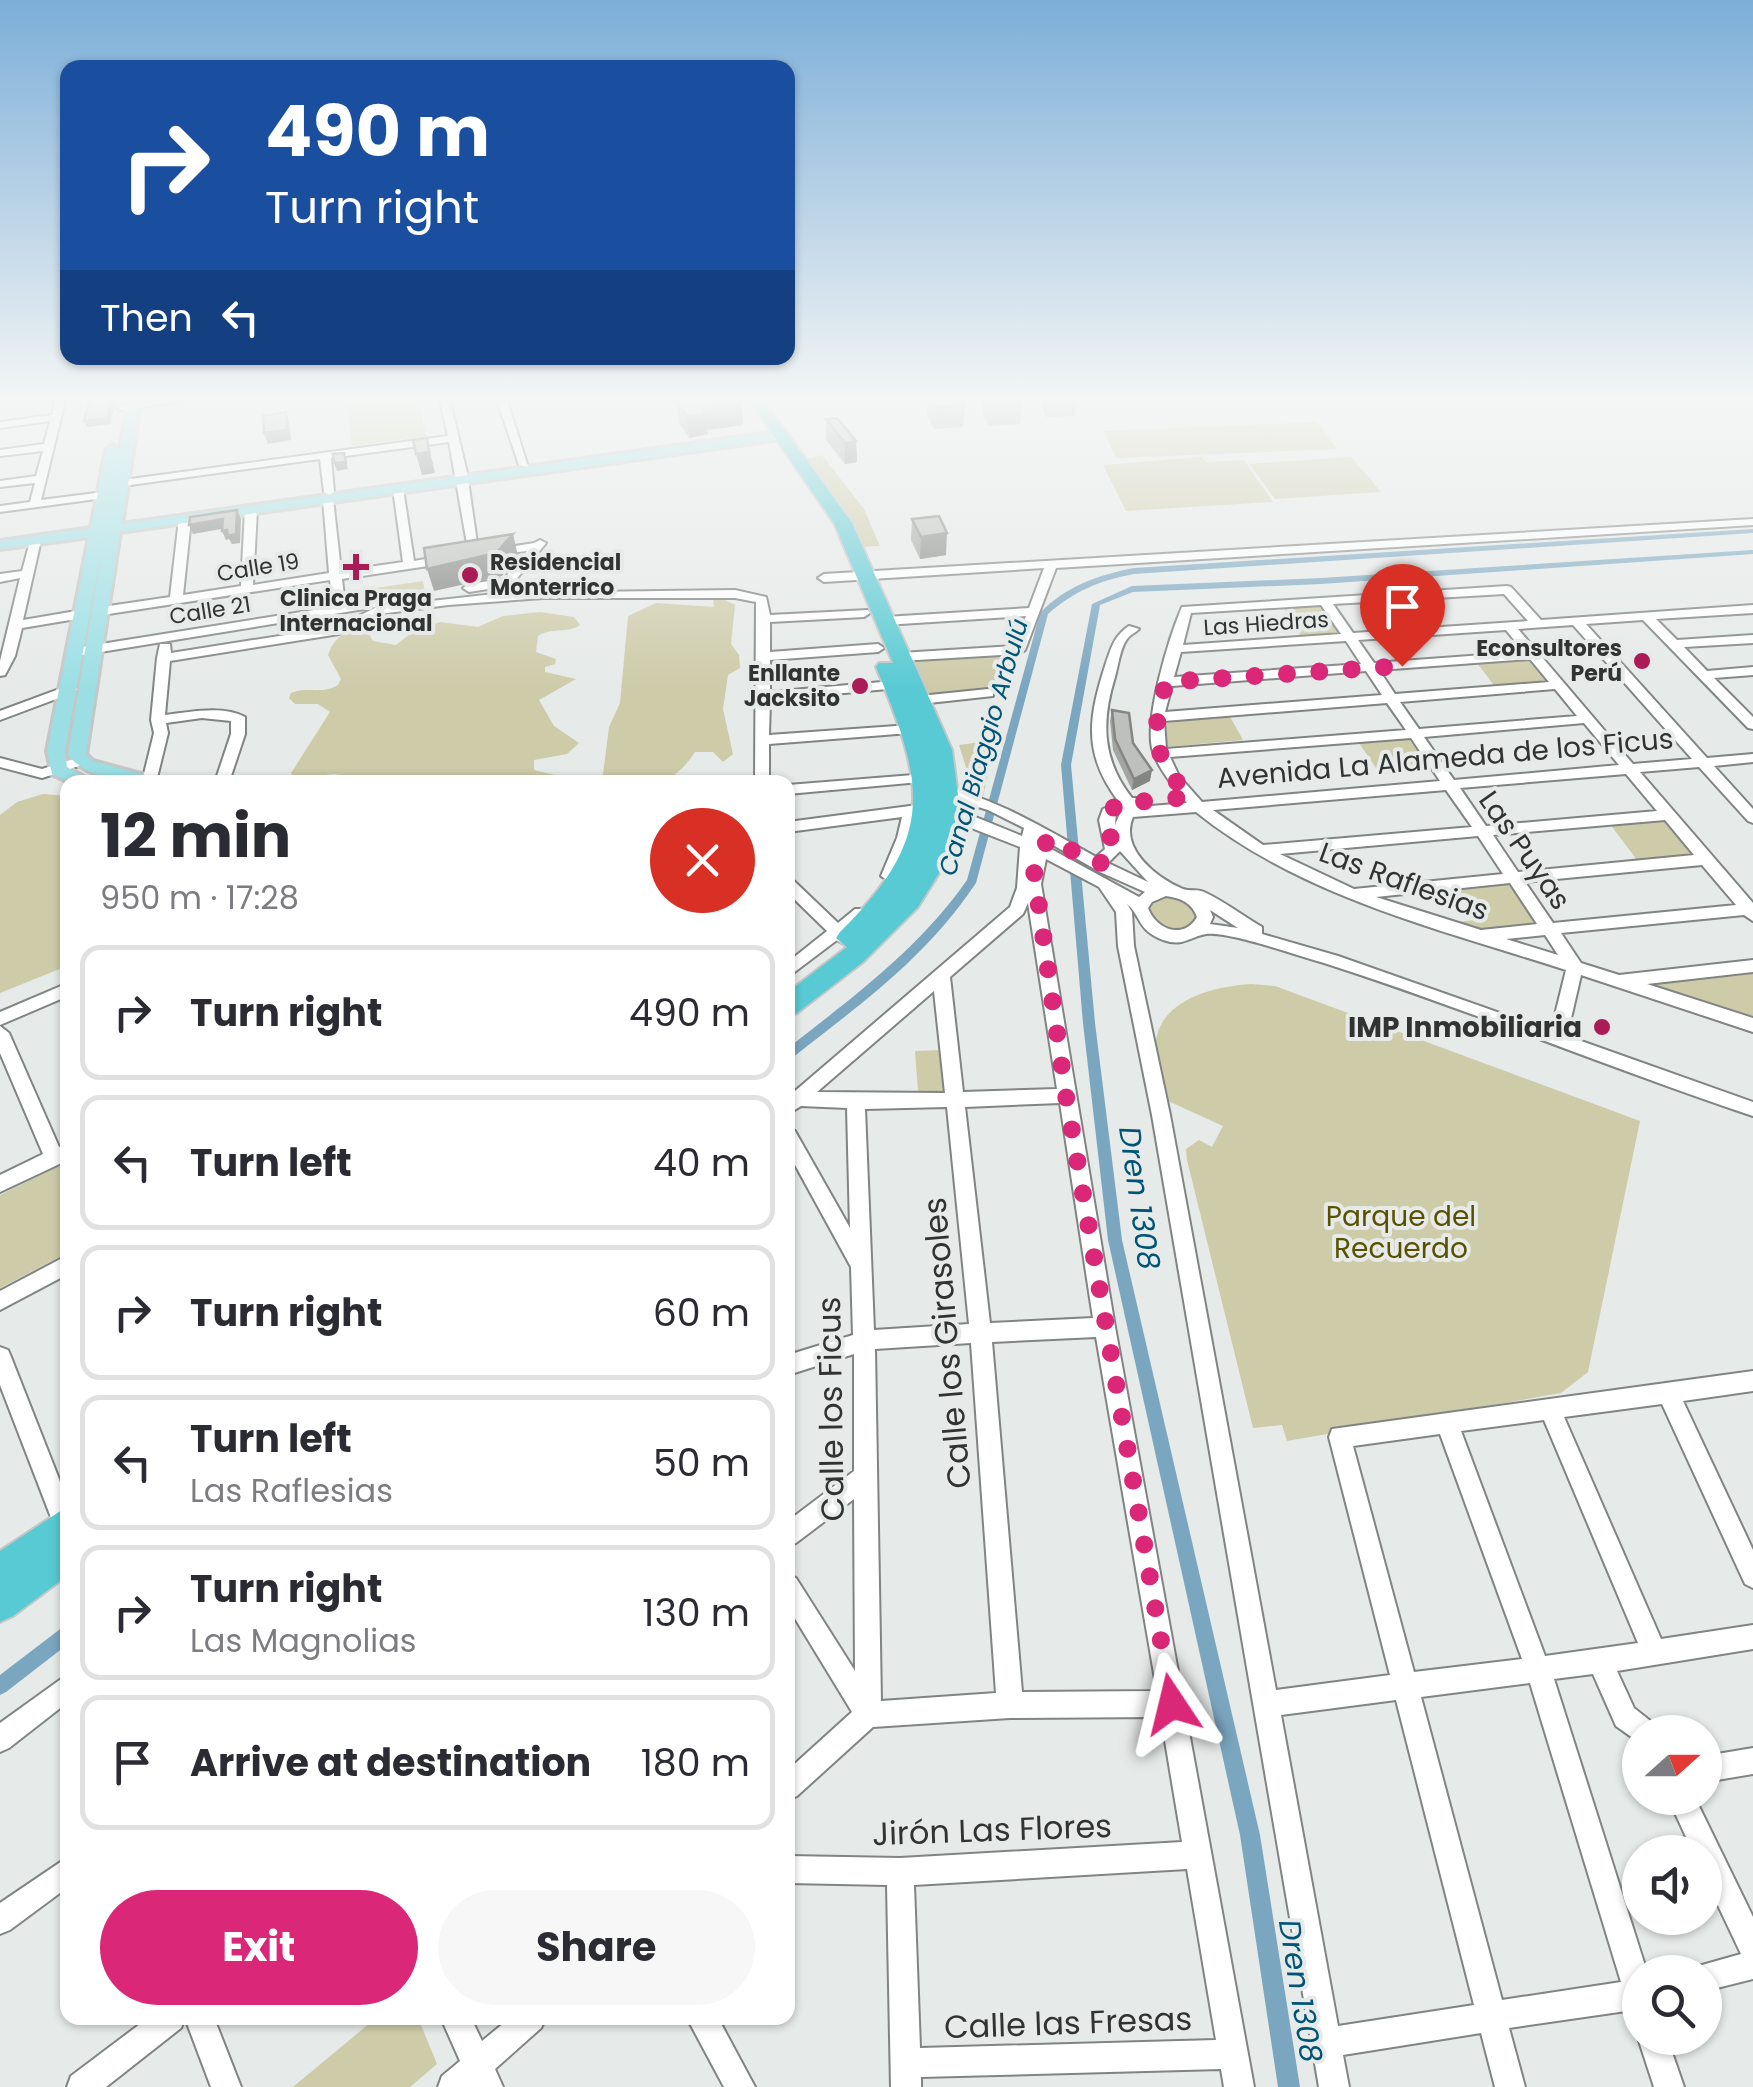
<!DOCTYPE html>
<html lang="en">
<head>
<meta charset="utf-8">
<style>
  body { margin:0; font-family:Poppins,sans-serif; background:#f7f7f7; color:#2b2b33; height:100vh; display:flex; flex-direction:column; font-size:38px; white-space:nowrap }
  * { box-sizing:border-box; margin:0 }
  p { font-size:32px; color:#7c7c81 }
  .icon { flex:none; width:55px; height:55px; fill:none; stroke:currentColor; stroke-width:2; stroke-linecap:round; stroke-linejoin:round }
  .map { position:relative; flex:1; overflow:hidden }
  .panel { position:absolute; left:60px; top:775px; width:735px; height:1250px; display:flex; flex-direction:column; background:#fff; border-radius:20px; box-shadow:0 2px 8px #0004 }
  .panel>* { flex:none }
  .hud { position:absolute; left:60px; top:60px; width:735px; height:305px; border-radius:20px; box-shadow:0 2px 8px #0004; background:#1a4fa0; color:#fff; overflow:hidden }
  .needle { width:65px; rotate:69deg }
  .buttons { position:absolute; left:1622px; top:1715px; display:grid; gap:20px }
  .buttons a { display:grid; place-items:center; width:100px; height:100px; border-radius:50%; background:#fff; box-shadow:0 2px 8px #0004; font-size:50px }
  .pin { position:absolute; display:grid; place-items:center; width:85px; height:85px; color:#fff; margin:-102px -42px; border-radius:50% 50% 50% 0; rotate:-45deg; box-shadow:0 0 10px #0007 }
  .pin .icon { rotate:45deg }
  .me { position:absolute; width:110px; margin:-55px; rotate:350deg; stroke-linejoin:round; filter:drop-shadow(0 0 8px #0008) }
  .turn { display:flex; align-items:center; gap:35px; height:210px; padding:0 40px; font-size:45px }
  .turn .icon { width:130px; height:130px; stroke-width:2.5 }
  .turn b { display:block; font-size:70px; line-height:85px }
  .then { display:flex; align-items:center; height:95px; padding:0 40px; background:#0003; gap:20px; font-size:38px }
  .round { display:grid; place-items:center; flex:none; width:105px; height:105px; border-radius:52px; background:#f7f7f7 }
  .overview { display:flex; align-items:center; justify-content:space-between; height:170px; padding:0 40px }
  h1 { font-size:60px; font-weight:700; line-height:75px }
  .primary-button { display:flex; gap:20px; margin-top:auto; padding:20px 40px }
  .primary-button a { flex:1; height:115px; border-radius:60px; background:#db2777; color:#fff; font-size:40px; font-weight:700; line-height:115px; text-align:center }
  .primary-button a+a { background:#f7f7f7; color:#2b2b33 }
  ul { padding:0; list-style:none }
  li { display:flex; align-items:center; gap:30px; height:135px; margin:0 20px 15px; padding:0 20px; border:5px solid #e1e1e2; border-radius:20px }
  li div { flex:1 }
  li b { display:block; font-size:38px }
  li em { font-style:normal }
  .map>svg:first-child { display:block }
</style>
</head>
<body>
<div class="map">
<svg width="1753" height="2087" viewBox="0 0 1753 2087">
  <rect width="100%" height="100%" fill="#e6eae8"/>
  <g fill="#cecba9">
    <polygon points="379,397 418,397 426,436 352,446 346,401"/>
    <polygon points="1317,422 1337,449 1116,458 1103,431"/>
    <polygon points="822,455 864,509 880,546 861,547 839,501 807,459"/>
    <polygon points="1202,457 1206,462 1244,460 1273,502 1126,511 1103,465"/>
    <polygon points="1351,457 1381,492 1275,499 1249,464"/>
    <polygon points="423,581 425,592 351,605 349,592"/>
    <path d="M719 597 735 605 731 644 739 655 740 668 728 675 723 709 733 754 723 762 713 752H695C668 793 647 782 602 782L609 727 620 703 628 616 656 603 714 607 713 599Z"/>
    <polygon points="1320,606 1341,634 1301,637 1284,608"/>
    <path d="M540 612 574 617 580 625C567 634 551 627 538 636L536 652 556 659 555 664 545 667V672L576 679 539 700 554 726 579 743 567 754 534 760V770L567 778 572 782H378L335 774 295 778 291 773 330 712 318 704H295L289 698 291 693C307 686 322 695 338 685L341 679 328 655C336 630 363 621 389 623L388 628 369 634 373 641 396 645 411 633 440 622 478 627 503 616Z"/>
    <polygon points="1020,652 1009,691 929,695 913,659"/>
    <polygon points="1531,659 1551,683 1496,688 1477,663"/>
    <polygon points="1229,715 1243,740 1165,747 1164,721"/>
    <polygon points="1408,738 1430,768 1380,774 1359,743"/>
    <polygon points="995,740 983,797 973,789 959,745"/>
    <polygon points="43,794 67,796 67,966 0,993 0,815 17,802"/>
    <polygon points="1664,820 1694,856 1637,860 1610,824"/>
    <polygon points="1511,883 1539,923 1477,929 1451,923 1475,920 1455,888"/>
    <path d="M1162 896 1187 900 1198 917 1186 930C1165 931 1157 927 1147 909Z"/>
    <polygon points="1753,972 1753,1020 1641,983"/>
    <path d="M1251 984 1275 986 1640 1121 1588 1372 1561 1393 1287 1441 1282 1425 1253 1428 1187 1160 1186 1149 1199 1140 1212 1147 1223 1126 1168 1101C1161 1090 1160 1076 1157 1063 1145 1005 1205 987 1251 984Z"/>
    <polygon points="945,1050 948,1091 918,1091 915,1051"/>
    <polygon points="67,1162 67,1253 0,1288 0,1195"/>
    <polygon points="376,2018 418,2018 437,2064 410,2087 293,2087"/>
  </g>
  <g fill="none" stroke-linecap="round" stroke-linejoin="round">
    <g fill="#7ba6c0" fill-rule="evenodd">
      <path d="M1753 529V533L1134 574C1101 580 1074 591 1048 614L976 883C926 958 862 1003 792 1058L788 1060V1048C853 997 919 949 967 880L1040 613C1066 586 1098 575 1134 568Z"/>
      <polygon points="1753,550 1753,554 1321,584 1133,592 1100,605 1071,765 1095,1023 1122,1240 1260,1835 1300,2087 1278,2087 1240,1835 1108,1240 1083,1023 1061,765 1092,604 1132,586 1321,578"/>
      <polygon points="68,1623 68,1644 6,1692 0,1695 0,1675"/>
    </g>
    <g stroke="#808482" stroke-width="4">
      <g id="minor">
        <polygon points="56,397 66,397 41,500 104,492 109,495 104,498 0,512 0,506 30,502 35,483 0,487 0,481 36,476 43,451 0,456 0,450 44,444 50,421 0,428 0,422 52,415"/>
        <polygon points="184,397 209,397 121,410 116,407"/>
        <polygon points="439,397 449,397 467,473 479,557 469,555 449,442 331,458 334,492 329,495 324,492 320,459 123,486 118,483 123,480 448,436"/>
        <polygon points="496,397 506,397 528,467 519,465"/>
        <polygon points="398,486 403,489 414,561 448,555 454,559 448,563 342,579 345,605 379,599 385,603 383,606 76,656 70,652 76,648 333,607 330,580 102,615 96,611 102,607 170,597 179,519 185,516 191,519 183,595 241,586 245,510 251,507 257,510 253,585 329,573 323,499 328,496 333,499 341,571 403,562 393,489"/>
        <polygon points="1753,519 1753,525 1056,568 1025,650 1019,654 900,661 894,657 900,653 1014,646 1026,616 885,625 879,621 885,617 1029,608 1044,568 824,582 818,578 824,574"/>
        <polygon points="31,538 41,540 23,620 82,610 88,614 82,618 22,628 15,656 5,675 0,676 0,661 20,578 0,582 0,574 22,571"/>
        <path d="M540 540 546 543 514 582 512 593 735 590 766 597 770 615 868 610 870 613 864 617 770 622V652L878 644 884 648 878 652 770 660V692L893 681 900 685 898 688 770 700 769 735 910 725 917 729 910 733 769 744V782H755L756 602 735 598H543L448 605 380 614 339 634 170 661 165 715C190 712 223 705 245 717V734L229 782H215L231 734V721L202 718 166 723 168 733 156 782H142L154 733 151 720 157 658 160 644H170L171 653 336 627 377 607 503 593 501 587 469 592 463 588 469 584 504 579 527 551 494 555 490 554V550L534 543Z"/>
        <path d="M1507 586 1511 587 1541 620 1753 605V613L1656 619 1677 640 1753 635V643L1684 647 1707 671 1753 667V675L1714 678 1753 717V729L1748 728 1643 620 1586 624 1707 758 1753 754V762L1714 766 1753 809V823L1748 821 1699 767 1640 772 1753 903V921L1744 915 1561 933 1581 963 1619 975 1753 960V972L1647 984 1753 1018V1032L1581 975 1567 1036 1753 1102V1116C1609 1068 1468 1009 1324 963 1298 956 1229 931 1206 934 1189 937 1184 947 1163 940 1137 930 1142 917 1127 904L1132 912 1134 946 1170 1115 1276 1690 1390 1675 1329 1437 1332 1429 1753 1371V1391L1683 1401 1753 1550V1588L1745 1584 1662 1404 1564 1417 1661 1639 1753 1625V1649L1617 1671 1634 1708 1653 1723 1657 1732H1640V1743L1616 1726 1593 1674 1554 1679 1647 1972H1640V2009L1509 2028 1525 2087H1495L1481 2033 1343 2055 1349 2087H1319L1152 1115 1118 946 1116 912 1099 887 1046 859 1041 884 1115 1327 1254 2087H1224L1221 2069 921 2077V2087H891L887 1885 788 1883V1856L900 1858 1182 1842 1161 1717 1010 1718 873 1727 797 1796 788 1800V1770L852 1712 788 1607V1574L796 1578 855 1671 854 1499 796 1543 788 1546V1521L854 1471V1354L788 1375V1355L853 1335 851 1267 788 1152V1129L795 1131 850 1228 847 1108 801 1106 788 1114V1097L1010 907 1017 888 1020 847 943 817 917 815C913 836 907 870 889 881L881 876 897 838 902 817 788 832V822L925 804 978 818 1022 836 1024 828 988 810 932 793 930 790 937 785C996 798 1044 828 1096 857L1105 849 1099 820 1103 809 1119 802C1083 755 1088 719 1105 666 1111 649 1113 637 1129 626L1139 629C1135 633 1130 635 1127 639 1120 648 1118 667 1115 677 1101 722 1102 760 1132 798H1143L1145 801 1139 807 1187 803C1174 788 1159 769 1153 752 1143 722 1169 637 1182 607ZM1504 594 1528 621 1353 633 1333 604ZM1321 605 1341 634 1183 645 1191 613ZM1573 625 1692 759 1633 764 1518 629ZM1506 630 1524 652 1374 663 1358 640ZM1346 641 1361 664 1174 677 1181 652ZM1530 659 1549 682 1395 694 1379 670ZM1366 671 1382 695 1165 712 1172 686ZM1555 689 1577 716 1419 729 1400 702ZM1387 703 1406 730 1166 749 1164 721ZM1584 723 1619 765 1454 780 1424 737ZM1411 738 1440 781 1202 802 1179 776 1170 757ZM1626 774 1657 811 1486 826 1460 788ZM1446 790 1472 827 1263 845 1213 810ZM1121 811 1115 825 1116 812ZM1196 812C1302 897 1439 929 1566 970L1551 1031 1338 956 1262 934V927C1243 916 1225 902 1206 893 1197 888 1193 892 1183 889 1157 878 1119 849 1133 817ZM1665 820 1694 855 1518 872 1493 835ZM1478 836 1503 874 1354 889 1280 854ZM1053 845 1100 872 1145 892 1139 897 1051 849ZM1120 851 1148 882 1108 863ZM1702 865 1736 905 1553 923 1525 882ZM1510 883 1537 924 1481 930 1376 897ZM1166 896C1181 898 1192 903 1197 917 1184 940 1156 930 1148 908L1152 902ZM1028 903 1057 1089 963 1092 950 977 1023 914ZM1210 910 1238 928 1210 924 1213 917ZM1545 935 1558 955 1506 939ZM934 991 945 1093 817 1092ZM1060 1103 1093 1318 990 1323 965 1107ZM947 1107 969 1324 874 1330 865 1109ZM1096 1337 1157 1691 1022 1692 992 1342ZM971 1343 996 1693 881 1701 875 1349ZM1544 1420 1638 1643 1545 1656 1461 1431ZM1440 1434 1522 1659 1414 1672 1353 1446ZM1530 1683 1621 1982 1502 2000 1421 1697ZM1396 1700 1474 2005 1338 2026 1281 1715ZM1187 1869 1216 2040 920 2048 914 1885Z"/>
        <polygon points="70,685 77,689 75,692 0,720 0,711"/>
        <polygon points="988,689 993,690 993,696 920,704 913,700 920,696"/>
        <polygon points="80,757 85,758 85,764 42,778 0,767 0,758 42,769"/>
        <polygon points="926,774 931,775 931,781 788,794 788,785"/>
        <polygon points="788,880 794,881 838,923 855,909 867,909 869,913 848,932 854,939 852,943 846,945 837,940 788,977 788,962 827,931 788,893"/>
        <polygon points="68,983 68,996 0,1025 0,1012"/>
        <polygon points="0,1026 9,1033 59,1147 68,1143 68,1160 0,1192 0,1175 43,1154 0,1053"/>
        <polygon points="68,1255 68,1274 0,1310 0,1291"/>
        <polygon points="0,1347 8,1350 11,1357 68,1502 68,1520 60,1524 52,1520 0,1385"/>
        <polygon points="68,1674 68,1702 9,1748 0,1752 0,1723"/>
        <polygon points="1753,1748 1753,1774 1705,1782 1705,1756"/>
        <polygon points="1668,1798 1695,1798 1753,1917 1753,1979 1705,1991 1705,1972 1693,1972 1695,1967 1741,1954 1705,1878 1705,1852 1693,1852"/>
        <polygon points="68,1857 68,1887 10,1930 0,1934 0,1903"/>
        <polygon points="148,2018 214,2018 241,2087 211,2087 185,2018 181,2028 106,2087 67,2087 71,2076"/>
        <polygon points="441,2018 471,2018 482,2041 510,2018 546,2018 541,2028 495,2069 503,2087 438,2087 442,2076 460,2061"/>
        <polygon points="687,2018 718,2018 755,2087 724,2087"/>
        <polygon points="1640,2034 1640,2038 1667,2038 1684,2087 1654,2087 1638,2038"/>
      </g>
    </g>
    <g stroke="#c5c6c6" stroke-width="6">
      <path id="major" d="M129 397H141L122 524 782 431 789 435 782 439 120 532 86 754 93 761 155 778 157 782C127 782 88 780 68 755L104 535 65 751 67 767 92 782H69L52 774 47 751 89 537 0 549V541L91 528 106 449 113 445 120 449 107 526Z"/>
    </g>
    <g stroke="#c5c6c6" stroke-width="4">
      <g id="highway">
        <path d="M747 397H761L852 523 952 750 958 795 954 835 941 870 918 907 863 962 797 1013 788 1016V992L847 947 836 938 840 932C938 836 924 783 876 667L879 663H893L834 523Z"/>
        <polygon points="68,1506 68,1575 13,1616 0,1622 0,1551"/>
      </g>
    </g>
    <use href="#minor" fill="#fff" fill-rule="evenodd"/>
    <use href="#major" fill="#9bdfe5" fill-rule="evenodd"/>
    <use href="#highway" fill="#58cad3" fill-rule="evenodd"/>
  </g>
  <g fill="#a3a5a3">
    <polygon points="928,397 960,397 965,406 963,427 934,429 927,415"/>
    <polygon points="983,397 1018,397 1022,403 1020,424 989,426 982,412"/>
    <polygon points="1043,397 1076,397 1075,416 1046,417 1042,406"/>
    <polygon points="676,402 742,404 743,425 707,430 708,434 689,438 679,422"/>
    <polygon points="826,419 856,441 857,462 845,464 826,440"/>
    <polygon points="912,519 946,555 920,559 911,540"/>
    <polygon points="1112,710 1133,743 1150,781 1132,790 1113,750 1110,721"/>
  </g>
  <g fill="#858684">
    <polygon points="111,397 114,403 111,424 87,427 84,421"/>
    <polygon points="303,397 347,397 305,403"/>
    <polygon points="742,404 743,425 707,430 708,434 689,438 687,417 703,410"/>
    <polygon points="286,412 289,423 291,440 268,444 264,433"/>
    <polygon points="427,438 435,473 422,475 416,454"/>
    <polygon points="856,441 857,462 845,464 845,443"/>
    <polygon points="344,453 348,469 337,471 334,463"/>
    <polygon points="237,510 241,519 240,543 232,544 229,539 226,540 222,531 227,530"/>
    <polygon points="223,519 227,528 193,534 189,525"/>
    <polygon points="947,533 946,555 920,559 921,537"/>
    <polygon points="513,534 518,556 502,576 434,591 427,569"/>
    <polygon points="1152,770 1150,781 1132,790 1134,779"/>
  </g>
  <g fill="#bec0bd" stroke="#858684" stroke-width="2.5">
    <polygon points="111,397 108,418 84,421 90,399"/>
    <polygon points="714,397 736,397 742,404 703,410 705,414 687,417 676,402"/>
    <polygon points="929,397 960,397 965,406 935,408"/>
    <polygon points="986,397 1018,397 1022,403 991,406"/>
    <polygon points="1046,397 1076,397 1077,398 1047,400"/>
    <polygon points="286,412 287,430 264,433 263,416"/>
    <polygon points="837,418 856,441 845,443 826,419"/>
    <polygon points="427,438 429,452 416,454 413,440"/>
    <polygon points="344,453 346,462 334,463 333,454"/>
    <polygon points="237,510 236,534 228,536 227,530 222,531 223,519 189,525 190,517"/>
    <polygon points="939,516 947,533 921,537 912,519"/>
    <polygon points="513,534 496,553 427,569 424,548"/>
    <polygon points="1112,710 1129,713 1133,743 1152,770 1134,779 1115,739"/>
  </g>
  <linearGradient id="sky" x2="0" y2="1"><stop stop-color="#7caed8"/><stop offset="0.58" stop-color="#f4f6f5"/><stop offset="1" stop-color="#f4f6f5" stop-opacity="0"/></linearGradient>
  <rect width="1753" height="689" fill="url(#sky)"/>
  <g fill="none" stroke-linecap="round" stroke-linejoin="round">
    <path stroke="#db2777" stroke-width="18" stroke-dasharray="0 32.4" d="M1172 1704 1066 1096 1034 871 1048 838 1098 864 1107 860 1114 850 1106 820 1116 804 1189 797C1151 752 1151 737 1166 682L1402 666"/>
  </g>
  <g fill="#ab1c57" stroke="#e6eae8" stroke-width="4">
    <path d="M351 552h10v10h10v10h-10v10h-10v-10h-10v-10h10z"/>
    <circle cx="470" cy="575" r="10"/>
    <circle cx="1642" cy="661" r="10"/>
    <circle cx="860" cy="686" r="10"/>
    <circle cx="1602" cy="1027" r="10"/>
  </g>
  <g text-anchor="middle" stroke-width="8" stroke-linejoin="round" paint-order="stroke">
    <g font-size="22" font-weight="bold" fill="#313332" stroke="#e6eae8" text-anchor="end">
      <text x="490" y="570" text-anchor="start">Residencial<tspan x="490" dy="25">Monterrico</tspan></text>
      <text x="356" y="606" text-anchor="middle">Clinica Praga<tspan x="356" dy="25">Internacional</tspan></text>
      <text x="1622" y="656">Econsultores<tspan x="1622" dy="25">Perú</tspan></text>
      <text x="840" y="681">Enllante<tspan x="840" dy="25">Jacksito</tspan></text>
    </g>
    <g font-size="22" fill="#313332" stroke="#e6eae8">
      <text transform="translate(258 567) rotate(-9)" y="8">Calle 19</text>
      <text transform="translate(210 610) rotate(-9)" y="8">Calle 21</text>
      <text transform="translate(1266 623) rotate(-4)" y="8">Las Hiedras</text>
    </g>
    <g font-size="25" font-style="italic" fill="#005477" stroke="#e6eae8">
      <text transform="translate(983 747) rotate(-74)" y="9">Canal Biaggio Arbulú</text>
    </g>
    <g font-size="28" fill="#313332" stroke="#e6eae8">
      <text transform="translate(1445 758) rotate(-5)" y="10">Avenida La Alameda de los Ficus</text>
      <text transform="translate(1525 850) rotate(55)" y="10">Las Puyas</text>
      <text transform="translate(1404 881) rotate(20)" y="10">Las Raflesias</text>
    </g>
    <g font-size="28" font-weight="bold" fill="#313332" stroke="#e6eae8" text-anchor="end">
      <text x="1582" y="1037">IMP Inmobiliaria</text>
    </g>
    <g font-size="28" fill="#5a5100" stroke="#e6eae8">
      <text x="1401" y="1226">Parque del<tspan x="1401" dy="32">Recuerdo</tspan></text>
    </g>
    <g font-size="30" font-style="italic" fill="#005477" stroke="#e6eae8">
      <text transform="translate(1139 1198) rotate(82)" y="10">Dren 1308</text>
      <text transform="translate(1300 1991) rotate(81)" y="10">Dren 1308</text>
    </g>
    <g font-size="32" fill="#313332" stroke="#e6eae8">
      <text transform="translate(947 1343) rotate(-95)" y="11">Calle los Girasoles</text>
      <text transform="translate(831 1409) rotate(-91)" y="11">Calle los Ficus</text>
      <text transform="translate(992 1830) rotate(-2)" y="11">Jirón Las Flores</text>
      <text transform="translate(1068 2023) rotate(-2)" y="11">Calle las Fresas</text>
    </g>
  </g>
</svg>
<div class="buttons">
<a><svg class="needle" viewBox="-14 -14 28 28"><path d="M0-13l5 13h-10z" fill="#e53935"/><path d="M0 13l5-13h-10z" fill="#7c7c81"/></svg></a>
<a><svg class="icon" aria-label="sound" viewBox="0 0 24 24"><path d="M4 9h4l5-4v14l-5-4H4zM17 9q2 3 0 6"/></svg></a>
<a><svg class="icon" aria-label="search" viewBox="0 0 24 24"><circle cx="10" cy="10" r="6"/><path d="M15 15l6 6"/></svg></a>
</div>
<div class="pin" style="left:1402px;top:666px;background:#d93025"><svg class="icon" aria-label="arrive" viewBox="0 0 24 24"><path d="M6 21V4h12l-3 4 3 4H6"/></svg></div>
<svg class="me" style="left:1172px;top:1704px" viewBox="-20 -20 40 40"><path d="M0-17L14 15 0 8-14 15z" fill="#db2777" stroke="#fff" stroke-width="4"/></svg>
<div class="hud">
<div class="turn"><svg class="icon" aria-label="right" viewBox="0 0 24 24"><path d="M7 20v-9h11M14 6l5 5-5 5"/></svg><div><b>490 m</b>Turn right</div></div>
<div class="then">Then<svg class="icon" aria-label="left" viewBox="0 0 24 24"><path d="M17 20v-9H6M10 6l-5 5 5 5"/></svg></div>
</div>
<section class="panel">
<div class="overview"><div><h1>12 min</h1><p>950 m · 17:28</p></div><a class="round" style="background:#d93025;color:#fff"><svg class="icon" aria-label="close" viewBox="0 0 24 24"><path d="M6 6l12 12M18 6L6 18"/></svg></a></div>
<ul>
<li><svg class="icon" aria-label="right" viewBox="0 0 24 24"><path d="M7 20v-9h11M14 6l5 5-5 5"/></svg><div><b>Turn right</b></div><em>490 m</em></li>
<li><svg class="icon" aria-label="left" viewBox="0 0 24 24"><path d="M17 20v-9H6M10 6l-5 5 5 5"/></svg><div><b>Turn left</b></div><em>40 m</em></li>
<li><svg class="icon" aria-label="right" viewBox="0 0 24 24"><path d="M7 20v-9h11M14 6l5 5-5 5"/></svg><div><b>Turn right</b></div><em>60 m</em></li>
<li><svg class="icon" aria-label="left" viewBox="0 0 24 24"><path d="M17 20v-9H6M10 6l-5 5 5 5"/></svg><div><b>Turn left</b><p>Las Raflesias</p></div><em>50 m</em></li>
<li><svg class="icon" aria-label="right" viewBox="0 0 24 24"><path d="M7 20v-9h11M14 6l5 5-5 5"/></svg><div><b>Turn right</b><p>Las Magnolias</p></div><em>130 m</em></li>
<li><svg class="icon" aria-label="arrive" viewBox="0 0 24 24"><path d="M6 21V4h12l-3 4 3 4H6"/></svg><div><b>Arrive at destination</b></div><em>180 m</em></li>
</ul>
<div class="primary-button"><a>Exit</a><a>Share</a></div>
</section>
</div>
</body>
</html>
